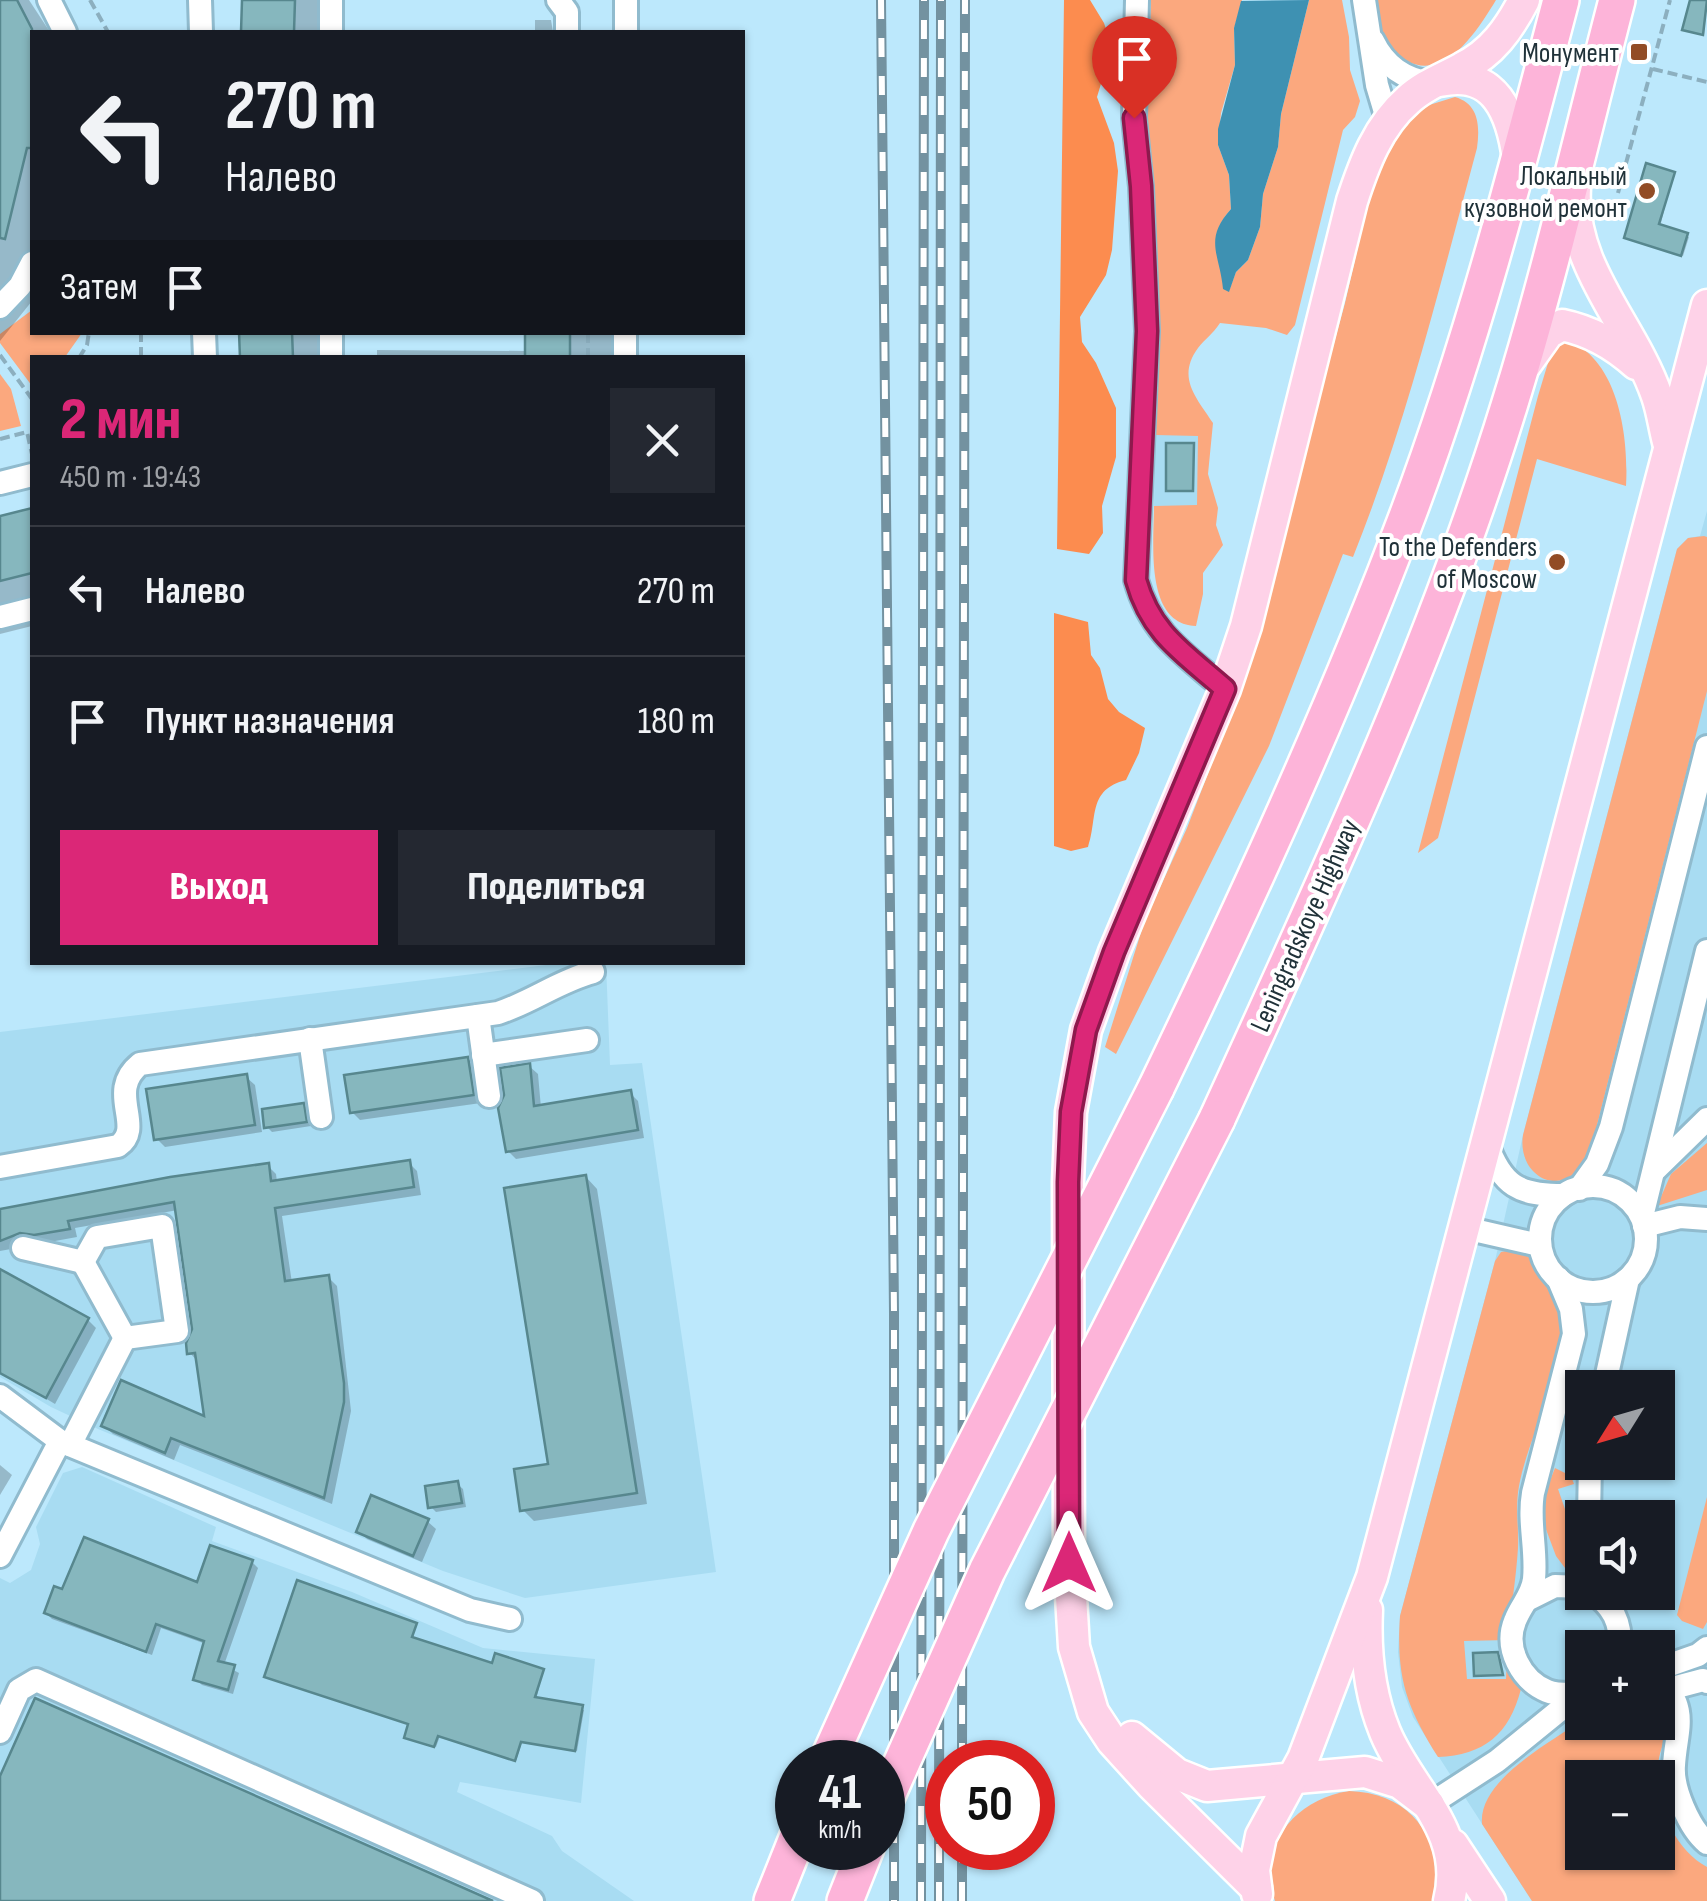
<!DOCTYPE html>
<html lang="ru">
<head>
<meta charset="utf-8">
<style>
  body { margin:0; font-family:"Sofia Sans Condensed",sans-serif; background:#242831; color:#f1f3f6; height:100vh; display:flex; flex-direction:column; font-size:38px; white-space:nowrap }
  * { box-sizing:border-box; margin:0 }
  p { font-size:32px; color:#9ea1a6 }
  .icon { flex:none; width:55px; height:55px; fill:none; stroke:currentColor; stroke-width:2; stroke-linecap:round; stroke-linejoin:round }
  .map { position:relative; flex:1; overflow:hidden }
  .panel { position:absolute; left:30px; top:355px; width:715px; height:610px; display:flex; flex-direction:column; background:#171b24; border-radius:0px; box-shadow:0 2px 8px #0004 }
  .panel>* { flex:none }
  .guide { position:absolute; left:30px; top:30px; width:715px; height:305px; border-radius:0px; box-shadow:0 2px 8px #0004; background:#171b24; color:#f1f3f6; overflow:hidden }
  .needle { width:65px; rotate:233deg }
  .controls { position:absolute; left:1565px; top:1370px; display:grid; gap:20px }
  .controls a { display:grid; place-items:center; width:110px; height:110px; border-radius:0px; background:#171b24; box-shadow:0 2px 8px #0004; font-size:50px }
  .speed { position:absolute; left:775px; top:1740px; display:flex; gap:20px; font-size:50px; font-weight:700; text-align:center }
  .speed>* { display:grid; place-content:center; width:130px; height:130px; border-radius:50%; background:#171b24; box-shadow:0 2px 8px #0004; line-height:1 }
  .speed small { font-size:25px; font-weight:400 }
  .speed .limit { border:15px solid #d22; background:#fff; color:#111 }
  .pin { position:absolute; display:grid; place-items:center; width:85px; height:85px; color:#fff; margin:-102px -42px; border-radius:50% 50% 50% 0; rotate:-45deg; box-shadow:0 0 10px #0007 }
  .pin .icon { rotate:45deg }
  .me { position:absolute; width:110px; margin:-55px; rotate:0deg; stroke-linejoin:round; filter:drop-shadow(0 0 8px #0008) }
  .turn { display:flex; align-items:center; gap:35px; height:210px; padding:0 30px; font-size:45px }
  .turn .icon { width:130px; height:130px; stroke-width:2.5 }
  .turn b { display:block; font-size:70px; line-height:85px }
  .then { display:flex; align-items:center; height:95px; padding:0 30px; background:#0003; gap:20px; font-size:38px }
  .round { display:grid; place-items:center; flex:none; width:105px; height:105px; border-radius:0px; background:#242831 }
  .summary { display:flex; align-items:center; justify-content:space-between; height:170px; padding:0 30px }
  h1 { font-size:60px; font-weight:800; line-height:75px; color:#db2777 }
  .primary-button { display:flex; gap:20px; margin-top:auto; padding:20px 30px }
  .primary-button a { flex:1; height:115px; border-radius:0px; background:#db2777; color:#fff; font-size:40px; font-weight:800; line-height:115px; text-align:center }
  .primary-button a+a { background:#242831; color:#f1f3f6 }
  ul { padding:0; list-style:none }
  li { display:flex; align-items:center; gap:30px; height:130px; padding:0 30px; border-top:2px solid #363941 }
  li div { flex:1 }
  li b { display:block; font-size:38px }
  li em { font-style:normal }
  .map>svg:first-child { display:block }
</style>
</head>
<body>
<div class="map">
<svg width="1707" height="1901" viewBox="0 0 1707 1901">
  <rect width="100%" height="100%" fill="#bce8fc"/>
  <g fill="#a8dcf2" fill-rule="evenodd">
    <polygon points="1155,435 1198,435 1198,506 1154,506"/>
    <path d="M1707 511V1901H1532L1413 1717 1402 1687 1398 1652 1400 1616 1495 1261 1523 1135 1677 549 1688 538 1700 536ZM1582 1388H1658V1462H1582ZM1582 1518H1658V1592H1582ZM1582 1648H1658V1722H1582ZM1582 1778H1658V1852H1582Z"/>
    <polygon points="562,963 606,963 610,1065 642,1063 716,1572 525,1598 443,1571 98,1429 51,1407 0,1377 0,1032"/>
    <polygon points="82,1467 216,1527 212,1541 352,1592 483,1648 595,1659 581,1803 460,1782 457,1792 552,1836 562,1851 634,1901 0,1901 0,1578 10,1583 31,1570 40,1544 36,1527 63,1473"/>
  </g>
  <g fill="#fba87e" fill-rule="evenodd">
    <path d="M1151 0H1242L1234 29 1235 65 1221 113 1218 145 1229 175 1231 209C1206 236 1218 261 1229 291L1236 272 1248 260 1260 227 1263 194 1278 147 1281 114 1309 0H1342L1349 37 1350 70 1360 101 1355 117 1343 130 1295 325 1287 335 1266 328 1220 323C1213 334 1205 339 1198 348 1176 378 1197 398 1213 423L1208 474 1218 508 1216 525 1223 545 1203 573V594L1196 626C1144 624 1154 542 1154 506L1197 505 1198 436 1155 435 1147 92Z"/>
    <path d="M1376 0H1496C1479 28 1446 82 1407 61 1381 47 1380 26 1376 0Z"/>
    <path d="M1455 97C1479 104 1480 126 1477 148 1440 285 1406 425 1353 557L1343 554 1269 746 1116 1054 1105 1047 1144 923 1187 828 1239 693 1345 303 1374 178 1398 129 1426 106Z"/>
    <polygon points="32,310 32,332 82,333 65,357 32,358 32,386 0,343 0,334"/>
    <path d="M1561 338C1618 354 1629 435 1626 486L1537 459 1438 838 1418 853 1538 396 1554 343Z"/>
    <polygon points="0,374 11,389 21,426 0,431"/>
    <path d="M1704 536 1707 537V691L1591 1149C1569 1205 1516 1179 1523 1135L1677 549 1688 538Z"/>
    <polygon points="1707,1143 1707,1190 1657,1206 1671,1174"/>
    <path d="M1512 1250C1530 1254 1536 1263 1546 1279 1587 1345 1531 1420 1519 1486 1515 1507 1519 1528 1518 1548 1516 1579 1511 1610 1507 1640L1464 1641 1467 1679H1506L1507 1656 1521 1689C1509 1735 1484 1755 1438 1757 1406 1706 1396 1677 1400 1616L1495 1261 1501 1252Z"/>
    <polygon points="1555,1468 1571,1476 1574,1484 1558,1489 1582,1558 1582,1577 1568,1572 1556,1556 1541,1516 1543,1498"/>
    <polygon points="1707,1497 1707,1622 1703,1629 1682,1621 1677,1615"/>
    <path d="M1658 1702C1678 1733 1660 1737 1658 1767 1654 1804 1675 1850 1707 1867V1901H1532L1482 1824C1478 1780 1550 1743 1582 1720V1722H1658ZM1582 1778H1658V1852H1582Z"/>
    <path d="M1349 1791C1412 1793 1446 1840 1432 1901H1275C1256 1846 1295 1799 1349 1791Z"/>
  </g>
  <g fill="#fc8c4f">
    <polygon points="1064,0 1090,0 1104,23 1112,47 1097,97 1114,143 1118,171 1112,250 1106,275 1080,317 1082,342 1096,363 1116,408 1116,457 1102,506 1103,533 1089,554 1057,549"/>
    <path d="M1054 613 1088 622 1091 655 1100 668 1108 699 1119 712 1145 728 1139 753 1126 780C1087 790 1098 818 1088 847L1071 851 1054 846Z"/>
  </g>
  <path fill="#3e91b2" d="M1309 0 1281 114 1278 147 1263 194 1260 227 1248 260 1236 272 1229 292 1223 289C1220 254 1203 240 1231 209L1229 175 1218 145V129L1235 65 1234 28 1241 1Z"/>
  <g fill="#0003">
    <polygon points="0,0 29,0 50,32 32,32 32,301 0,341"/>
    <polygon points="244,0 340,0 338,32 243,32"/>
    <polygon points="1693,0 1707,0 1704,35 1687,31"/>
    <polygon points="535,20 551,20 553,32 535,32"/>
    <polygon points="1673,174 1660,227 1689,237 1683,256 1626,238"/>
    <polygon points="242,332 334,332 335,358 243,358"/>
    <polygon points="527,332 613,332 613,358 377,358 377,350 527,351"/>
    <polygon points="32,511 32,626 0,634 0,518"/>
    <polygon points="467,1060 476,1068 481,1103 360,1120 352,1112"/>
    <polygon points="529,1066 538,1074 541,1108 630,1093 638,1101 644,1138 516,1159 508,1151 506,1095"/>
    <polygon points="246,1077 255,1085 262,1132 165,1147 156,1138"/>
    <polygon points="303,1105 308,1110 311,1126 272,1132 267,1127"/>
    <polygon points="409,1163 417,1171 421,1195 282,1216 292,1283 328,1277 337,1286 351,1411 332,1504 180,1445 174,1460 113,1434 104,1426 207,1420 199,1363 190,1353 194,1329 178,1210 75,1228 77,1237 0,1251 0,1211 268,1166 276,1174 277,1182"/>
    <polygon points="586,1177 597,1189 647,1504 534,1521 523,1510 551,1466"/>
    <polygon points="0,1272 88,1320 96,1328 55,1404 0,1371"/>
    <polygon points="0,1465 12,1475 0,1495"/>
    <polygon points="457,1484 463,1489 466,1507 436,1512 431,1507"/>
    <polygon points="427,1521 436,1529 422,1562 367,1539 359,1531"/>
    <polygon points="252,1562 258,1568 224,1665 239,1673 233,1694 202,1685 196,1679 206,1644 161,1628 152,1655 52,1619 46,1613 198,1585"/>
    <polygon points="415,1625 413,1639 494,1666 543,1671 536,1700 584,1710 577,1751 522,1742 516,1761 440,1736 436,1747 409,1739 411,1724 269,1678"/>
  </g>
  <g fill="#86b7be" stroke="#57878e" stroke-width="2.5">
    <polygon points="0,0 17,0 32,29 32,148 27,148 5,239 0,238"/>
    <polygon points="242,0 295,0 294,32 241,32"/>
    <polygon points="1690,0 1707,0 1703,35 1682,30"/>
    <polygon points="1646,163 1675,172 1659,224 1688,233 1681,256 1624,238"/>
    <polygon points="239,332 292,332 293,358 240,358"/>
    <rect x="525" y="332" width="45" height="26"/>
    <polygon points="1166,443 1194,443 1193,491 1166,491"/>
    <polygon points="32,508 32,573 0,581 0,516"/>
    <polygon points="468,1057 474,1095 350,1113 344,1075"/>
    <polygon points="530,1063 534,1106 631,1090 638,1130 506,1152 498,1108 504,1095 500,1068"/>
    <polygon points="247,1074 255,1125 154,1140 146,1089"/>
    <polygon points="304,1103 307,1122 264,1128 262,1109"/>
    <polygon points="410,1160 414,1187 275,1208 285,1281 329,1275 344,1383 344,1402 324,1498 171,1438 165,1453 101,1426 121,1380 204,1416 195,1353 187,1354 186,1343 192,1329 174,1202 68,1221 70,1229 34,1235 20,1233 0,1241 0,1209 170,1177 269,1163 271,1181"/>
    <polygon points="586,1175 637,1493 520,1511 514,1469 548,1464 504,1188"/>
    <polygon points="0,1269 89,1318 46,1398 0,1373"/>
    <polygon points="458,1481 462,1503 428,1508 425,1486"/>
    <polygon points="371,1495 429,1519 413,1556 356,1532"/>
    <polygon points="84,1537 197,1582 210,1545 253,1560 218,1661 235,1665 228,1690 193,1680 204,1641 156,1624 146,1652 44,1613 54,1586 62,1589"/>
    <polygon points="297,1580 417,1623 412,1637 492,1663 495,1653 544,1669 535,1697 583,1705 575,1751 521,1742 515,1761 438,1736 434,1747 404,1738 408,1724 264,1677"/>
    <polygon points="1498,1652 1503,1675 1474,1676 1473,1653"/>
    <polygon points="35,1698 493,1901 0,1901 0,1776"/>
  </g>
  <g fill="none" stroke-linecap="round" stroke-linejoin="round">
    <g stroke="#90bbce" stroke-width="28">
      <g id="minor">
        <polyline points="49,0 65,32"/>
        <polyline points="200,0 201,32"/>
        <polyline points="558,0 567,12 567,32"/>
        <path d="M1137 0 1134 118 1141 187 1147 331 1136 580C1151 634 1184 654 1225 689"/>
        <polyline points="1364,0 1377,85 1388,122"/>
        <polyline points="331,32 331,0"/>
        <polyline points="626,32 626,0"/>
        <path d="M1373 41C1385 66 1405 80 1432 83"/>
        <polyline points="0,307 20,286 32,263"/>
        <polyline points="204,332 205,358"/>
        <polyline points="331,332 331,358"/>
        <polyline points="625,358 625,332"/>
        <polyline points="0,483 32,475"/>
        <polyline points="0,617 32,609"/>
        <polyline points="478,1016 489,1096"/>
        <polyline points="310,1039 321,1117"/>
        <polyline points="483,1055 587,1040"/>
        <path d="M1487 1144C1502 1186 1519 1195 1563 1195"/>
        <path d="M0 1167 118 1146C146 1127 105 1092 140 1064L498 1013C532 1002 559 981 593 972"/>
        <polyline points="1655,1170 1707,1119"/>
        <circle cx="1593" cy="1239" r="53"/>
        <polyline points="1579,1189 1597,1164 1611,1127 1707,747"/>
        <polyline points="1642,1217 1707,951"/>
        <polyline points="1644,1226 1680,1217 1707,1219"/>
        <polyline points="1465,1228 1539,1245"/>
        <polyline points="23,1248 83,1262 97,1237 162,1226 177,1331 125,1338 70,1445"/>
        <polyline points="83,1262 125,1338"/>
        <path d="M1558 1278 1571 1309 1574 1334 1533 1493C1528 1522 1537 1550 1534 1579 1532 1596 1521 1605 1515 1621 1504 1648 1521 1680 1547 1691 1556 1695 1569 1694 1578 1694"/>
        <polyline points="1604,1388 1628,1279"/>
        <polyline points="0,1396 60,1441 470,1610 510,1619"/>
        <polyline points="1589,1518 1590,1462"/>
        <polyline points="0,1556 60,1441"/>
        <path d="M1592 1592C1613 1606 1621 1622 1620 1648"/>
        <polyline points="1529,1599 1555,1586 1582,1587"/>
        <polyline points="1658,1669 1698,1655 1707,1648"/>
        <path d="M1658 1679C1690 1708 1676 1730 1674 1765 1672 1788 1689 1828 1707 1843"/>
        <polyline points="1669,1689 1703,1680 1707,1682"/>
        <polyline points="0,1732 19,1690 36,1680 532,1901"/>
        <polyline points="1429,1805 1497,1761 1582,1692"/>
      </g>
    </g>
    <g stroke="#fff" stroke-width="35">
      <g id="major">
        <path d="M1440 81C1496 68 1512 115 1518 159"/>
        <path d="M1575 188C1570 268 1632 324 1657 396 1662 410 1664 427 1668 442"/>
        <path d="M1526 364 1548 333 1562 325C1591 331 1614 344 1636 364"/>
        <path d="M1367 1610C1365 1652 1369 1693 1385 1732 1410 1792 1467 1830 1449 1901"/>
        <polyline points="1132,1737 1177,1774 1207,1786 1365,1772 1400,1783 1429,1805"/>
        <polyline points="1453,1845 1490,1901"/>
        <path d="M1256 1888 1151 1784 1112 1741 1093 1712 1074 1647 1069 1563 1068 1182 1071 1112 1086 1030 1114 952 1225 689 1246 626 1352 201C1364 164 1378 126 1408 100 1424 85 1444 78 1462 68 1492 53 1509 29 1524 0"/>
        <polyline points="1257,1894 1254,1870 1261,1836 1303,1759 1372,1577 1707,305"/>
      </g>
    </g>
    <g stroke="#fff" stroke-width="40">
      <g id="highway">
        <path d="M1156 1088C1247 899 1334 710 1408 514 1471 346 1516 173 1561 0"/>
        <path d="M1217 1119C1324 885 1434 650 1510 403 1551 271 1582 134 1617 0"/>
        <polyline points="772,1901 798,1836"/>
        <polyline points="845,1901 866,1848"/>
      </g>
    </g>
    <g stroke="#8cafbf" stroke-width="4" stroke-dasharray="10 5" stroke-linecap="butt">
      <polyline points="90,0 108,32"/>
      <polyline points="1653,69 1707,82"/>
      <polyline points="1618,193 1670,0"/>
      <polyline points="141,332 141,358"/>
      <polyline points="0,355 32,399"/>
      <polyline points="79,358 87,345 89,332"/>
      <polyline points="588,358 588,332"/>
      <polyline points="0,439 27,432 32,454"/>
    </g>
    <use href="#minor" stroke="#fff" stroke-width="22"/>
    <use href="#major" stroke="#fed2e8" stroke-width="30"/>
    <use href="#highway" stroke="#fdb4d9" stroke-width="35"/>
    <g stroke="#7392a0" stroke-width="10">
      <g id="rail">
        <polyline points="881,0 894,1313 894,1901"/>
        <polyline points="962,1762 965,0"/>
        <polyline points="921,1901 924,0"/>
        <polyline points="939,1901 941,0"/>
        <polyline points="962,1901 962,1848"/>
      </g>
    </g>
    <use href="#rail" stroke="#fff" stroke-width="6" stroke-dasharray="19" stroke-linecap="butt"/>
    <g stroke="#fff" stroke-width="40" stroke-linecap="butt">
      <g id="highway-bridge">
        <polyline points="827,1762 931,1531 1156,1088"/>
        <polyline points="882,1807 987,1571 1217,1119"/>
      </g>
    </g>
    <use href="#highway-bridge" stroke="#fdb4d9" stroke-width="35"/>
  </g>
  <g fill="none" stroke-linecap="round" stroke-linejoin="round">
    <g stroke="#8e194d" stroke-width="25">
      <path id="route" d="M1069 1563 1068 1182 1071 1112 1086 1030 1114 952 1225 689C1184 653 1151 634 1136 580L1147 331 1141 186 1134 118"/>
    </g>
    <use href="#route" stroke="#db2777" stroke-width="18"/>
  </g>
  <g fill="#924c25" stroke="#fff" stroke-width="4">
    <rect x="1629" y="42" width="20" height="20" rx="5"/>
    <circle cx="1647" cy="191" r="10"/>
    <circle cx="1557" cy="562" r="10"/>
  </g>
  <g text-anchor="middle" stroke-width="8" stroke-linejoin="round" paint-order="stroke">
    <g font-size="28" fill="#203239" stroke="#fff" text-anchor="end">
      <text x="1619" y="62">Монумент</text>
      <text x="1627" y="185">Локальный<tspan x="1627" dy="32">кузовной ремонт</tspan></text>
      <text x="1537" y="556">To the Defenders<tspan x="1537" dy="32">of Moscow</tspan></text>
    </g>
    <g font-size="28" fill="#203239" stroke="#fff">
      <text transform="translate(1304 925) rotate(-66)" y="10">Leningradskoye Highway</text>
    </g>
  </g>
</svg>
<div class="controls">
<a><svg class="needle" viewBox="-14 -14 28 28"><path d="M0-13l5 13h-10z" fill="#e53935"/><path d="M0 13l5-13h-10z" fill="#9ea1a6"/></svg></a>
<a><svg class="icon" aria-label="sound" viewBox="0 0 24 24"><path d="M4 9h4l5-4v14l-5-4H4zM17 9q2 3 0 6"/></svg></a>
<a>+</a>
<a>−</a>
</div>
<div class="speed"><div>41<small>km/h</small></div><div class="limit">50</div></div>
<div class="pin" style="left:1134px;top:118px;background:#d93025"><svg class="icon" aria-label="arrive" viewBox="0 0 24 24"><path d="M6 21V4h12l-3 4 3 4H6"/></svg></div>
<svg class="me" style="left:1069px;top:1563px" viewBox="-20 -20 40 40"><path d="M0-17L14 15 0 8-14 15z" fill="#db2777" stroke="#fff" stroke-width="4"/></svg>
<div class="guide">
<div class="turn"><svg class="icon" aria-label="left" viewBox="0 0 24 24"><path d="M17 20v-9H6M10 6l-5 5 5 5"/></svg><div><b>270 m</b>Налево</div></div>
<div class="then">Затем<svg class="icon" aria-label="arrive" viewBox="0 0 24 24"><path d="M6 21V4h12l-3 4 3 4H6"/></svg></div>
</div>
<section class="panel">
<div class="summary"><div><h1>2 мин</h1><p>450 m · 19:43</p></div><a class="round"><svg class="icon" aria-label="close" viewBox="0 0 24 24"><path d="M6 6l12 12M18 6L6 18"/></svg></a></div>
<ul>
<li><svg class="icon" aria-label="left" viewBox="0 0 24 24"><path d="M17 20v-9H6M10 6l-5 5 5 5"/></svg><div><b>Налево</b></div><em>270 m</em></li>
<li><svg class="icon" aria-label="arrive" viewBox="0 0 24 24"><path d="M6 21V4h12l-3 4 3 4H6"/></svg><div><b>Пункт назначения</b></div><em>180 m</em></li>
</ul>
<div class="primary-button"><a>Выход</a><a>Поделиться</a></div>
</section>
</div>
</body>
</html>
